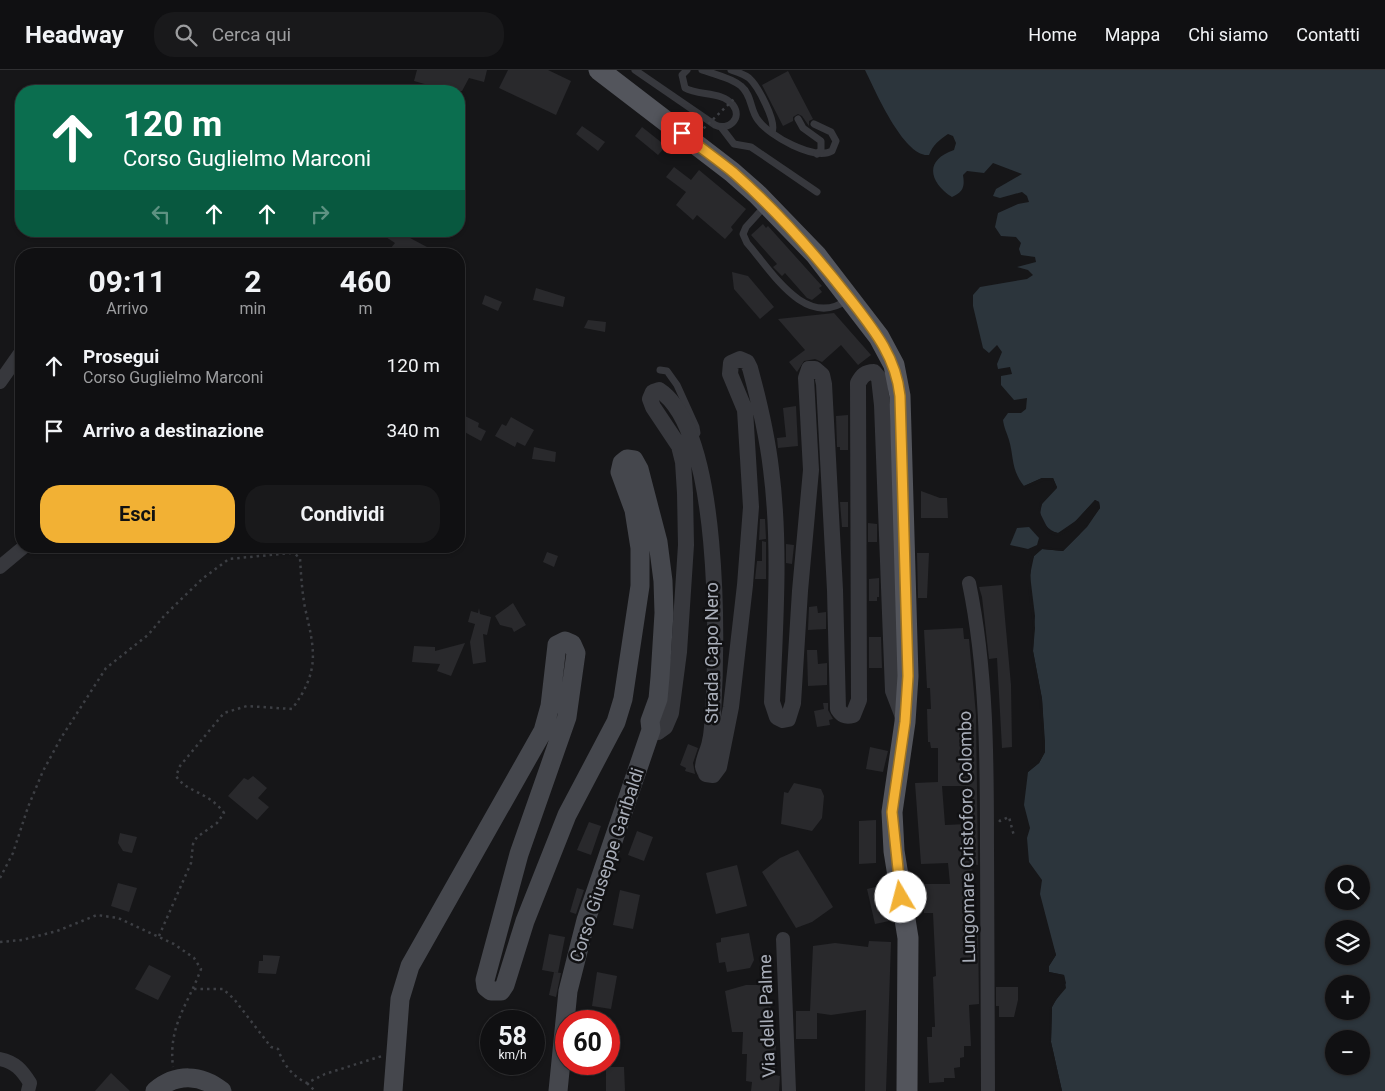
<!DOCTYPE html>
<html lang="it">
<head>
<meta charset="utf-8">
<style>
  body { margin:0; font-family:Roboto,sans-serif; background:#19191b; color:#f1f3f6; height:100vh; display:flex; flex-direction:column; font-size:19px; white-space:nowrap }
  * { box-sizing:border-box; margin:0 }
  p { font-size:16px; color:#9c9d9f }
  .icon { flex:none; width:28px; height:28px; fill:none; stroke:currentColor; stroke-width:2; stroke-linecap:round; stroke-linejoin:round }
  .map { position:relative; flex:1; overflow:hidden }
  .side { position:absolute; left:15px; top:178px; width:450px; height:305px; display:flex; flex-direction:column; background:#101012; border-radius:20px; box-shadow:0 1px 4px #0004,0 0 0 1px #303032 }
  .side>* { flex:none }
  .hud { position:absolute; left:15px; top:15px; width:450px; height:152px; border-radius:20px; box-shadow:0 1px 4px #0004,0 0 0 1px #303032; background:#0b6e4f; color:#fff; overflow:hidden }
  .buttons { position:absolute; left:1325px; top:795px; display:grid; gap:10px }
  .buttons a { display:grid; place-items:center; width:45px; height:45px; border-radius:50%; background:#101012; box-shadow:0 1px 4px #0004,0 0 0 1px #303032; font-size:25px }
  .speed { position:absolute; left:480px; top:940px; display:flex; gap:10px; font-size:25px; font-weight:700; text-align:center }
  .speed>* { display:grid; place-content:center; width:65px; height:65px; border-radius:50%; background:#101012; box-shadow:0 1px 4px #0004,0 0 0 1px #303032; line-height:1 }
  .speed small { font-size:12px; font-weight:400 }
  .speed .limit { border:8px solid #d22; background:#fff; color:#111 }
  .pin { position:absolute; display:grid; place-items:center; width:42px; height:42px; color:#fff; margin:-21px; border-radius:10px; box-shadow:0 2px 8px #0006 }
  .me { position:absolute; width:55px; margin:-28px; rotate:352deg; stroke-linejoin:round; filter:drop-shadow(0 0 4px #0008) }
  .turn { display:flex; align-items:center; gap:18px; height:105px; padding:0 25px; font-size:22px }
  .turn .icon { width:65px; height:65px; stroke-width:2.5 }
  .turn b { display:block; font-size:35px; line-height:42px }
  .lanes { display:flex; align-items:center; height:48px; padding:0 25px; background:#0003; justify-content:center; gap:25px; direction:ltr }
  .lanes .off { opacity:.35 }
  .eta { display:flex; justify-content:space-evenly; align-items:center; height:85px; text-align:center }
  .eta b { font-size:30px; font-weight:700; line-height:35px }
  .cta { display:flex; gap:10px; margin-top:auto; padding:10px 25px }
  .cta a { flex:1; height:58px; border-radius:20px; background:#f2b134; color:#111; font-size:20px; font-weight:700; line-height:58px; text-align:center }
  .cta a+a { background:#19191b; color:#f1f3f6 }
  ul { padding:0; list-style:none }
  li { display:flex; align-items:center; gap:15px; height:65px; padding:0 25px }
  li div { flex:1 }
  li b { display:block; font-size:19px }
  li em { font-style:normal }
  header { display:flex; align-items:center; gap:30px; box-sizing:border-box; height:70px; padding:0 25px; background:#101012; border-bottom:1px solid #303032 }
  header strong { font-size:24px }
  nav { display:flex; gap:28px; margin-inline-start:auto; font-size:18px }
  .search { width:350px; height:45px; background:#19191b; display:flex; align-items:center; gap:12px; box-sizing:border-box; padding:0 18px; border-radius:20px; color:#9c9d9f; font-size:19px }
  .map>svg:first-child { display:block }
</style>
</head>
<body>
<header>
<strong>Headway</strong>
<div class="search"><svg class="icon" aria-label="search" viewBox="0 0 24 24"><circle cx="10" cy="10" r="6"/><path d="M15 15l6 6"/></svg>Cerca qui</div>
<nav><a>Home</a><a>Mappa</a><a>Chi siamo</a><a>Contatti</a></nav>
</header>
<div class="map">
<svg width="1385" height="1021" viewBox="0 0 1385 1021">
  <rect width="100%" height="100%" fill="#161618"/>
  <g fill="#2c353c" fill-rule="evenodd">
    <path d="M865 0H1385V1021H1062L1051 972 1052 937 1055 931 1066 918 1064 905 1049 902V896L1056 885 1040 824 1042 810 1029 792 1027 768 1030 758 1024 735 1028 702 1039 693 1045 682 1042 629 1033 581 1035 546 1030 505 1034 486 1042 479 1063 481 1087 457 1100 438 1099 432 1095 430 1077 450 1058 463C1046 460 1035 445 1043 432 1047 427 1053 422 1057 417L1053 408H1042L1024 416C1011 400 1014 387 1009 370 1007 363 1004 358 1003 350L1008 343H1021L1026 339 1027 328 1014 330 1001 315V306L1012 304 1010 297 998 299 997 294 1002 282 997 275 989 283 983 278 973 236V225L980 217 1027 209 1033 205 1028 200 1017 197 1036 192 1035 187 1021 185 1019 179 1021 173 1016 167 1001 166 995 157 998 143 1018 134 1029 132 1027 126 1022 122 1000 128 993 126 996 119 1022 104 993 93 984 103 967 101 963 105C965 117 963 122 952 127 929 112 924 90 954 80L956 73 953 66 948 64C939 70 933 75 929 85 904 88 875 20 865 0ZM1334 804H1361V831H1334ZM1334 859H1361V886H1334ZM1334 914H1361V941H1334ZM1334 969H1361V996H1334Z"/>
    <polygon points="1029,457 1039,468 1037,475 1028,479 1010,475 1017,458"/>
  </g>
  <g fill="#161618">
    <polygon points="1042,408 1053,408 1057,418 1042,434 1040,443 1049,461 1058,463 1068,459 1095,430 1099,432 1100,438 1079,465 1063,481 1042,479 1034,486 1031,494 1030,517 1035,558 1033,581 1042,629 1045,672 1045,682 1039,693 1028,702 1026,701 1030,695 1038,691 1042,682 1043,672 1039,629 1031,581 1033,558 1028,517 1028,494 1032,484 1041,477 1062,479 1085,455 1098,437 1095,432 1069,461 1058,466 1048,463 1041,454 1038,443 1040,432 1054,417 1051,410 1043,411 1023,419 1024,416"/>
    <polygon points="1050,876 1053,876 1056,885 1049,896 1049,902 1064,905 1066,913 1052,937 1051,972 1062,1021 1060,1021 1049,972 1050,937 1064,913 1062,907 1046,903 1046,895 1053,885"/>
  </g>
  <g fill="#29292c" fill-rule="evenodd">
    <polygon points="417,0 487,0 484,12 469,8 462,21 449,21 414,11"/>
    <polygon points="508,0 548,0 571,11 556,45 499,18"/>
    <polygon points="788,1 813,49 809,51 809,56 802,46 798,44 793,47 793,51 783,56 762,15"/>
    <polygon points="582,56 605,72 598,81 576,64"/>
    <polygon points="642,57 666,76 658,85 635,66"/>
    <polygon points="674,97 691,110 699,100 746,139 731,157 733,160 725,169 697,145 693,150 676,135 686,122 666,107"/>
    <polygon points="763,154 766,158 768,156 822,216 819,218 822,222 812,230 807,228 785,203 782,206 773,197 777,194 751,165"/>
    <polygon points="377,161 397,161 440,184 386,184 395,173"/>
    <polygon points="732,202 748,206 774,237 760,249 734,219"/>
    <polygon points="536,218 565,227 563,237 533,230"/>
    <polygon points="485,225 502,232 498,241 482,234"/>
    <polygon points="834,243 871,285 858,295 841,275 822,292 815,289 804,291 797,302 789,292 805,280 778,249"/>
    <polygon points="588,250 606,252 605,262 584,258"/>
    <polygon points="796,336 798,376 778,378 777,368 786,367 783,338"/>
    <polygon points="459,343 479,353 478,357 486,361 481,371 459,359"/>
    <polygon points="848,345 848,380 840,380 840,377 837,377 836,346"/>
    <polygon points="511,347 534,360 525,376 517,372 515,377 495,366 502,354 506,356"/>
    <polygon points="534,377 556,382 555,392 532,389"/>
    <polygon points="921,421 940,428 947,428 948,448 921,448"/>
    <polygon points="840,432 848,432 848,457 842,457"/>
    <polygon points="760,449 765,449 766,469 759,470"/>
    <polygon points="868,453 877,454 877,472 868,472"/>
    <polygon points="762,471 766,472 766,509 755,509 757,491 762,491"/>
    <polygon points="786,474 794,475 792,494 786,493"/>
    <polygon points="547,482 558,486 554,497 543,492"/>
    <polygon points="917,483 929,483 927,528 918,528"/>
    <polygon points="879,508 879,527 877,527 877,531 869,531 869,509"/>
    <polygon points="1002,515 1011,615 1012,677 1002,678 997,588 989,589 982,527 979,517"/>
    <polygon points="513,533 526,555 514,562 512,558 500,555 495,546"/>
    <polygon points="817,536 818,543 826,542 826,559 808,560 809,537"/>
    <polygon points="479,538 480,544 491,547 487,565 483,564 486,592 473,594 470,572 475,554 468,552 471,541 478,543"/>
    <path d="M963 558 964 569H969L976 645 978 795 972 794 976 858H978L979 934 969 935 971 976H964V987L960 988V997L954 998 955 1008H944V1012L929 1013 927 967H932V957H935L933 907 936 906 933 843H924L923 814H950L948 793 921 794 915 713 938 712V678H931L930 672H928L927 639H931L930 618H927L924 560ZM942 716H966L968 754 945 755Z"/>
    <polygon points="869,567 881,567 882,598 869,598"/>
    <polygon points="465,573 451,606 437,601 440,594 412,592 414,576 435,577 435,581"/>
    <polygon points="807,580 817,580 818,594 827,593 827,615 808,616"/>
    <polygon points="823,633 828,633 828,640 833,649 829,650 830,655 817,657 814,641 824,639"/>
    <polygon points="688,674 698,678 693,693 695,704 685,701 686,698 680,695"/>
    <polygon points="870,677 888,681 883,702 866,699"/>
    <polygon points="253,706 267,718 258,728 269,737 257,750 228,726 244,708 248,710"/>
    <polygon points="794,713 821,719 824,726 822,748 812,761 781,754 784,722 788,723"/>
    <polygon points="876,750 876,793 859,794 859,751"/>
    <polygon points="589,752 601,756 591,785 577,780"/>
    <polygon points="637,761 653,767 644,791 628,785"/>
    <polygon points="120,763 137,767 132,783 123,781 118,773"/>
    <polygon points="798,780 833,837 812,852 796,858 762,802 780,788"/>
    <polygon points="737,795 747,836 716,844 706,803"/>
    <polygon points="118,813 137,818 129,842 111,836"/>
    <polygon points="880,816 889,851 875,854 867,819"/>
    <polygon points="577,818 584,820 576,844 570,842"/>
    <polygon points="620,820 640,825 633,859 613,855"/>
    <polygon points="749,863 754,890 750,898 727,902 725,892 719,893 716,873 721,872 721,868"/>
    <polygon points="549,864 565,867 558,903 542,900"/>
    <polygon points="869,871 891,872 886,1021 865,1021 866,940 831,945 817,943 817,969 796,969 796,941 810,941 813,876 835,873 868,877"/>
    <polygon points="263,885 280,886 276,904 258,903 259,891 263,891"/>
    <polygon points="149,895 171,906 158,930 135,919"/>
    <polygon points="554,902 561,903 556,927 549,925"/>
    <polygon points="597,902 617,906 611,939 592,936"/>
    <polygon points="746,915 767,915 776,970 775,1005 780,1006 779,1021 751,1021 752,1012 746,1011 747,984 742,984 743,962 732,962 725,921"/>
    <polygon points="996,917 1018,917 1018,930 1014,947 999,947 999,936 996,936"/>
    <polygon points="606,997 624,997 625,1021 606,1021"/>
    <polygon points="111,1003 130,1021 95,1021"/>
  </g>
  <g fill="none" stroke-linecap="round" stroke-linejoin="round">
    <g stroke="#3d3f44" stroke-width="2.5" stroke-dasharray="2.5 4" stroke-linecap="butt">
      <polyline points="999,750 1000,751 1009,747 1014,766"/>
      <polyline points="0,808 13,783 28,737 43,701 61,668 106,598 148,565 164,546 202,509 229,489 291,483"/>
      <path d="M159 866 191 793 193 774 197 767 217 753 224 743C208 721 187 723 176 706L180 696 224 643 247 636 292 639C320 601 315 581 305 538 302 521 301 505 300 488L285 476"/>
      <path d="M0 872 22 870 57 861 97 845 118 848 174 874 194 888 201 899C188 935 168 955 173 997"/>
      <path d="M194 919H223L234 929 271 977 278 979C283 994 293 1007 307 1013L325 1004 382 986"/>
      <polyline points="307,1013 315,1021"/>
    </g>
    <g stroke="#37383d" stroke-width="7">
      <path d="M635 0 715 55C728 61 743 49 733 35 722 21 699 26 685 18L682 5 687 0"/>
      <path d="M702 0C714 4 732 8 741 16 752 25 750 40 758 50 769 66 815 91 832 81L836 71 831 62 814 54"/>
      <path d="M731 0C737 2 744 4 749 8 758 16 777 52 772 62"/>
      <polyline points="798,49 803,58 821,71 821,80 817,84"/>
      <polyline points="721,57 734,74 751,77 817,122"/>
      <path d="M765 136 746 157 743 164 747 173C771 200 805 260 847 230"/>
      <polyline points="660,300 667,301 677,315 696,357 697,363 693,369"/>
    </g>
    <g stroke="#37383d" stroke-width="14">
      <polyline points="0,312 21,282"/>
      <polyline points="0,497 25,476"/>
      <path d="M969 513C987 600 987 689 987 778 987 859 987 940 988 1021"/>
      <polyline points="783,869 789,1021"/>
      <path d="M0 989C15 992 22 1000 30 1013L28 1021"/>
    </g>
    <path stroke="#37383d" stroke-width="16" d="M651 660 658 662 665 657 671 643 679 582 686 475 685 423 683 392 679 376 653 337 650 329 653 322 659 320C722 361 717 575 713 645 712 654 712 663 710 671 709 679 703 689 703 697 703 698 706 703 706 704L713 705 719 697 731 637 745 515 751 437 745 340 730 304 731 293 740 289 747 292 750 298C759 331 767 365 771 399 781 476 775 555 772 632L777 647 783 650 788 649 793 633 800 521 811 400 806 308 809 299H815L822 305 824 314 835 520 838 639C842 645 845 647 853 645L859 630 858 313C862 306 865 302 874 302L879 308 882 335 893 621 903 647"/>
    <g stroke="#45474d" stroke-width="19">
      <path d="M155 1021C176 1003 201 1004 222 1021"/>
      <polyline points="393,1021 400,929 410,896 543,661 550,636 557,575 565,571 572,574 576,583 567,647 519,784 485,910 486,917 491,921 501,921 505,915 525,851 567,745 616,652 623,629 640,516 640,478 634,440 620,402 622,393 627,389 634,390 639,399 658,472 663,511 664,543 660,607 658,629 650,651 651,660 586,850 568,921 558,1021"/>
    </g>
    <polyline stroke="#53555c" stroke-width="21" points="599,0 732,102 758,125 816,185 879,267 894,295 900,326 908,606 905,652 892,742 894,781 908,868 907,1021"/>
    <polyline stroke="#3d3f44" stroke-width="2.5" stroke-dasharray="2.5 4" stroke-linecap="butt" points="699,63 735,28"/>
  </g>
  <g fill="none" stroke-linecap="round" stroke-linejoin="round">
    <g stroke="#9d7322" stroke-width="12">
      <path id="route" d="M682 63C699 77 717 89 734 103 777 141 815 184 850 229 874 260 896 287 900 326L908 606 905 652 892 742 901 827"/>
    </g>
    <use href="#route" stroke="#f2b134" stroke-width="9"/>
  </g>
  <g text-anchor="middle" stroke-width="5" stroke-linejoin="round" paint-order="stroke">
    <g font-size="18" fill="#a8adb8" stroke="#111113">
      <text transform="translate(712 583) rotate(-90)" y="6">Strada Capo Nero</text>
      <text transform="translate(967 767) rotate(-91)" y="6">Lungomare Cristoforo Colombo</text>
      <text transform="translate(607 795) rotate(-72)" y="6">Corso Giuseppe Garibaldi</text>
      <text transform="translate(767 946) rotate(-92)" y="6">Via delle Palme</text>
    </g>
  </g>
</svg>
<div class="buttons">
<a><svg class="icon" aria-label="search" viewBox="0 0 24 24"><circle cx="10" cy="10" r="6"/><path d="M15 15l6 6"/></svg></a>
<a><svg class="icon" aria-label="layers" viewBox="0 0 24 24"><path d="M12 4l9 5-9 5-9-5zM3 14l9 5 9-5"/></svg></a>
<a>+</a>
<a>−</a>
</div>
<div class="speed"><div>58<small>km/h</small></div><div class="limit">60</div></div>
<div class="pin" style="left:682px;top:63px;background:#d93025"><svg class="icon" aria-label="arrive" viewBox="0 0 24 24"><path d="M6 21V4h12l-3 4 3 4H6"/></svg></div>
<svg class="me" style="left:901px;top:827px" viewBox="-20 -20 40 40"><circle r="19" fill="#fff"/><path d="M0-13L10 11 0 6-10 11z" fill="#f2b134"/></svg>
<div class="hud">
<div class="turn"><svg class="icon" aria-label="ahead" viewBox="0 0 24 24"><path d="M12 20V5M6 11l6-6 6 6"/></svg><div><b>120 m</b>Corso Guglielmo Marconi</div></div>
<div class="lanes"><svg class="icon off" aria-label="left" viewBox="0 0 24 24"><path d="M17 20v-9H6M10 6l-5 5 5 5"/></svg><svg class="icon" aria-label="ahead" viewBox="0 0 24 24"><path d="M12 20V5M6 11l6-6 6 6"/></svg><svg class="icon" aria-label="ahead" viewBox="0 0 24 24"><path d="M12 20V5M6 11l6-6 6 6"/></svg><svg class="icon off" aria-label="right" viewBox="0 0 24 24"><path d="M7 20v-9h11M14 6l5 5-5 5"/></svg></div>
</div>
<section class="side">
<div class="eta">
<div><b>09:11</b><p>Arrivo</p></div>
<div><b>2</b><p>min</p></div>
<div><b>460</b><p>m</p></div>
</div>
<ul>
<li><svg class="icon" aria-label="ahead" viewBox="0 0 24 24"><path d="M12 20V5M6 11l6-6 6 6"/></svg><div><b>Prosegui</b><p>Corso Guglielmo Marconi</p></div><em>120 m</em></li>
<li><svg class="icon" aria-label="arrive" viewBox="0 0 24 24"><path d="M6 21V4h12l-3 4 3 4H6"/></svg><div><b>Arrivo a destinazione</b></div><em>340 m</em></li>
</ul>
<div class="cta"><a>Esci</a><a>Condividi</a></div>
</section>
</div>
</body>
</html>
